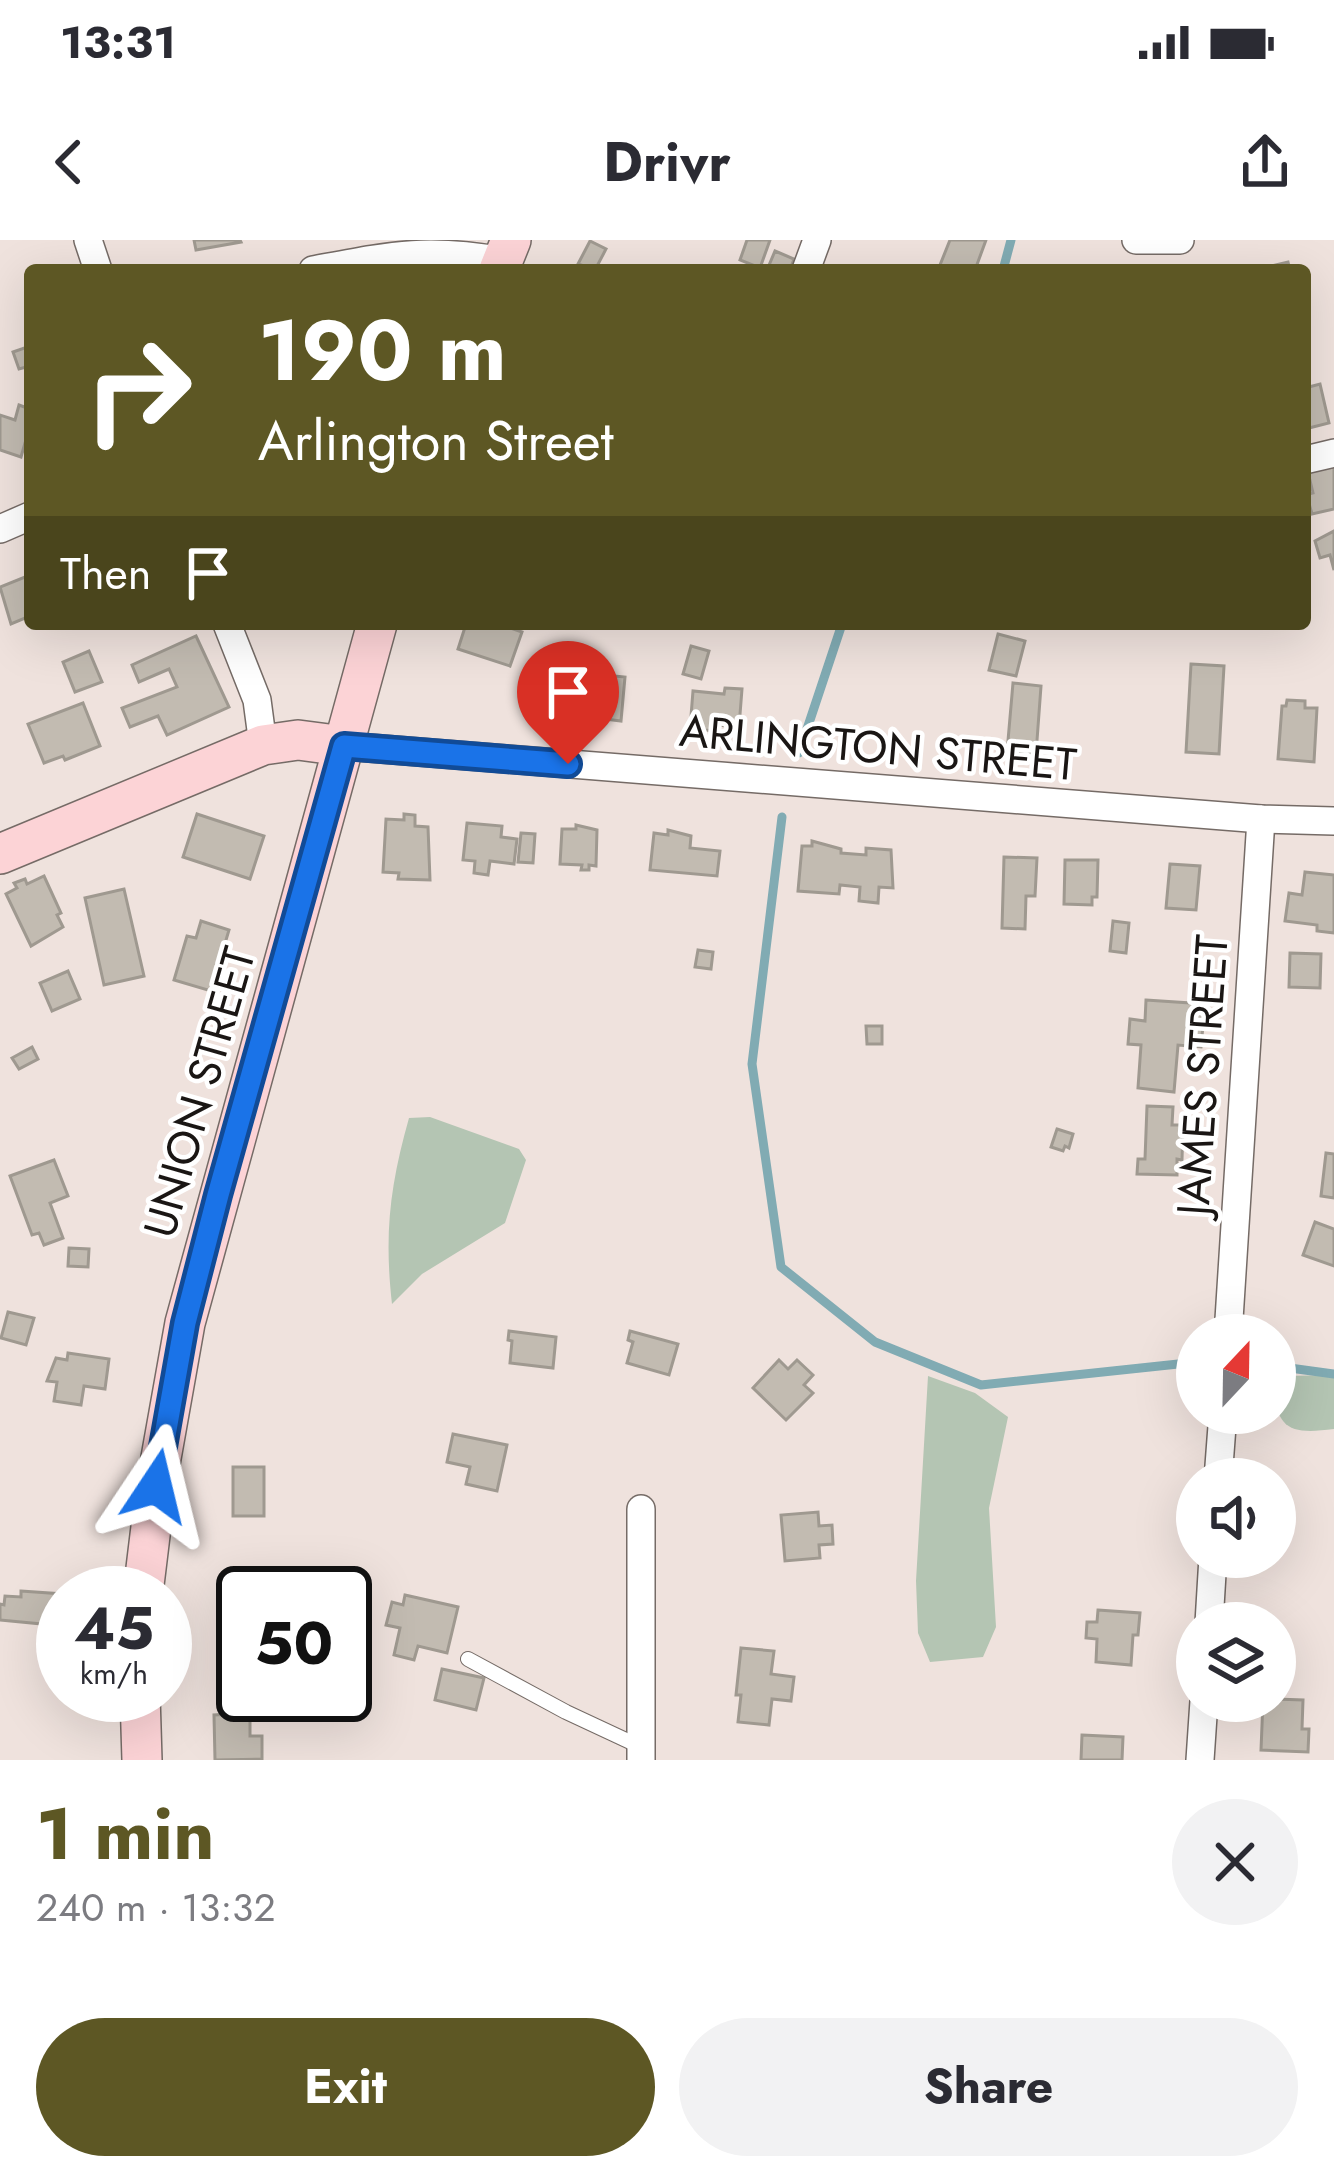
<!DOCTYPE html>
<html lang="en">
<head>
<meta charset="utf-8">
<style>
  body { margin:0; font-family:Jost,sans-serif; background:#f2f2f3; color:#2b2b33; height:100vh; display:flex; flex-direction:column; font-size:45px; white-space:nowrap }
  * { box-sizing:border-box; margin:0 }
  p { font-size:39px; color:#7c7c81 }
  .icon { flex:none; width:66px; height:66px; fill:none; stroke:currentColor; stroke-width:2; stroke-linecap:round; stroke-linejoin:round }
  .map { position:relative; height:1520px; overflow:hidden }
  .sheet { display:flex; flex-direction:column; background:#fff; flex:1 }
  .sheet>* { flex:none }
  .guide { position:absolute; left:24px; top:24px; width:1287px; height:366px; border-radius:12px; box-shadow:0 12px 48px #0002; background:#5d5724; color:#fff; overflow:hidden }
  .needle { width:78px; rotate:22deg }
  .buttons { position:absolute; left:1176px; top:1074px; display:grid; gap:24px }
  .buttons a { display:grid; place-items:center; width:120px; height:120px; border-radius:50%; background:#fff; box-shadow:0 12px 48px #0002; font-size:60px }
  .speed { position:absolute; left:36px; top:1326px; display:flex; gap:24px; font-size:60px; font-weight:700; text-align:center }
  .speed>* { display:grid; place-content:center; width:156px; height:156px; border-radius:50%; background:#fff; box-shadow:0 12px 48px #0002; line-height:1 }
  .speed small { font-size:30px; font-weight:400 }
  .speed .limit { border:6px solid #111; border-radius:18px; background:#fff; color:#111 }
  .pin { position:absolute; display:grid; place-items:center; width:102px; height:102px; color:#fff; margin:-123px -51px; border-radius:50% 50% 50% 0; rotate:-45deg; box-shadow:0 0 12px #0007 }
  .pin .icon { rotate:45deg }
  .me { position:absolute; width:132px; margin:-66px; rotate:10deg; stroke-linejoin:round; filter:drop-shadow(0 0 9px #0008) }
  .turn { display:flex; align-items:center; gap:42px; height:252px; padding:0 36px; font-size:54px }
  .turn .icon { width:156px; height:156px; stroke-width:2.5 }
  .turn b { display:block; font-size:84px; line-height:102px }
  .then { display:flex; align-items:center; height:114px; padding:0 36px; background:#0003; gap:24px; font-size:45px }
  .round { display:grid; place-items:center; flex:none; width:126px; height:126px; border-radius:63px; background:#f2f2f3 }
  .headline { display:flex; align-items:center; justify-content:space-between; height:204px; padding:0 36px }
  h1 { font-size:72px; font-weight:700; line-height:90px; color:#5d5724 }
  .primary-button { display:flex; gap:24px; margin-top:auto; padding:24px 36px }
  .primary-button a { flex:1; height:138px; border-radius:72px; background:#5d5724; color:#fff; font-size:48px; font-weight:700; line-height:138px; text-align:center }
  .primary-button a+a { background:#f2f2f3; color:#2b2b33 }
  .status { display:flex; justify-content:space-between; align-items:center; height:84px; padding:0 60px; background:#fff; direction:ltr }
  .status svg { height:33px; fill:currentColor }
  header { display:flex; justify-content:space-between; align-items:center; height:156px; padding:0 36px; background:#fff; font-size:54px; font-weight:700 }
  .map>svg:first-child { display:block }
</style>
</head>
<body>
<div class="status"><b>13:31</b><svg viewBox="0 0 49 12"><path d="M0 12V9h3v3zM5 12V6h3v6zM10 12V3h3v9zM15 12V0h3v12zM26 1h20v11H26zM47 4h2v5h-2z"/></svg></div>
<header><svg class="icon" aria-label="back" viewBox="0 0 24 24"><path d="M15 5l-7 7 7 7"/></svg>Drivr<svg class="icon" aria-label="share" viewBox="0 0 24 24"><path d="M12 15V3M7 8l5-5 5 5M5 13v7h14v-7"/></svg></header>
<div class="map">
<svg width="1334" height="1520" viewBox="0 0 1334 1520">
  <rect width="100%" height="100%" fill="#efe2dd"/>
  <g fill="#b4c5b3">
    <path d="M430 877 519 909 526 920 505 983 422 1034 392 1064C384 994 390 945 409 878Z"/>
    <path d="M1334 1135V1189C1294 1194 1275 1192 1275 1146L1285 1136Z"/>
    <polygon points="928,1136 975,1153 1008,1177 989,1268 996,1387 983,1417 930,1422 918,1393 916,1341"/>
  </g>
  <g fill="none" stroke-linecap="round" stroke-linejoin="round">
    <g stroke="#81abb3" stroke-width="9">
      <polyline points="1003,30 1011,0"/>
      <polyline points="799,513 842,384"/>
      <polyline points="782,577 752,824 781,1027 875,1102 981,1145 1197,1122"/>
      <polyline points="1275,1126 1334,1134"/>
    </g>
  </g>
  <g fill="#c2bbb1" stroke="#9f9990" stroke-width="3">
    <polygon points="194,0 240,0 241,2 196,10"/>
    <polygon points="747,0 770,0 760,28 740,20"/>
    <polygon points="950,0 986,0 975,30 938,30"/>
    <polygon points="590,1 606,9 595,30 578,24"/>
    <polygon points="775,11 794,19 790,30 767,30"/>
    <polygon points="1288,22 1290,30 1260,30 1259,29"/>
    <polygon points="30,106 30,126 19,129 13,112"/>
    <polygon points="1320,144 1329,183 1305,189 1305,148"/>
    <polygon points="19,165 30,169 30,205 25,203 21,217 0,210 0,175 15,180"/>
    <polygon points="1334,222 1334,269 1312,274 1310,267 1305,268 1305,255 1313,253 1307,228"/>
    <polygon points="1334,291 1334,330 1330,315 1320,318 1315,301"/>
    <polygon points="30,335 30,376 11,384 0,347"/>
    <polygon points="466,384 499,384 522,392 510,426 458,409"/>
    <polygon points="998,394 1025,401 1016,436 989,430"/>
    <polygon points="196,396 229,467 167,495 158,476 130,487 122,468 177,447 169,429 139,442 132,425"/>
    <polygon points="691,406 709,411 701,439 683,434"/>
    <polygon points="89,411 102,442 75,452 63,422"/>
    <polygon points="1191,424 1224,426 1219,514 1186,512"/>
    <polygon points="585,433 625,437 621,481 581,476"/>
    <polygon points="1013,443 1041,446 1036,514 1007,512"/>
    <polygon points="725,448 742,449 739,487 717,485 717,491 690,489 693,451 724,454"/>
    <polygon points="1287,460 1305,461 1305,468 1317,468 1314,522 1278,519 1282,466 1286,466"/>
    <polygon points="83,463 100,506 65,520 63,516 44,523 28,484"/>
    <polygon points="197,574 264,596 250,639 183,617"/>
    <polygon points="404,574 415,575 415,586 428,587 430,640 398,639 399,633 383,632 386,579 404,580"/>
    <polygon points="467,583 502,586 501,597 517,599 514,624 490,621 488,635 474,633 475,621 463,620"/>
    <polygon points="576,585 597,590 596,626 589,625 589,630 581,630 582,625 560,624 562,589 576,589"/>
    <polygon points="668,590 691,596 690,608 720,611 717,636 650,630 654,593 668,595"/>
    <polygon points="521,593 535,594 533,623 518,622"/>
    <polygon points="812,601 841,609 841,613 866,615 866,608 891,610 893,648 879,647 878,663 859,661 860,647 840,645 839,654 798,651 802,606 812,606"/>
    <polygon points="1004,617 1037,618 1035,656 1026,656 1025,689 1002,688"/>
    <polygon points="1065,620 1098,620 1097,657 1092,657 1092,665 1064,664"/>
    <polygon points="1170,624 1200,626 1196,670 1166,668"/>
    <polygon points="1305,632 1334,635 1334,693 1317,691 1317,685 1285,681 1289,653 1302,655"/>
    <polygon points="44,636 61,673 57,675 63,687 31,706 6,654 17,648 14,643 25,639 27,644"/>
    <polygon points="124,649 144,736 104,745 85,658"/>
    <polygon points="201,681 229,690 211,751 174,740 187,696 196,698"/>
    <polygon points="1113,681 1129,683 1126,713 1110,711"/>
    <polygon points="698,710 713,712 711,729 695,727"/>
    <polygon points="1290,713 1321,714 1320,748 1289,747"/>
    <polygon points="68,731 80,759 52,771 40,743"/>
    <polygon points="1146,760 1205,764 1201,807 1178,805 1174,852 1138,848 1141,805 1128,804 1130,779 1145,781"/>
    <polygon points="866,786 882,786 882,804 867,804"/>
    <polygon points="32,807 38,819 19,829 12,818"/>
    <polygon points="1147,866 1173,867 1172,885 1183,885 1182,920 1177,919 1177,935 1137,934 1138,919 1145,919"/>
    <polygon points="1057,889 1073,894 1069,908 1065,906 1063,911 1051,907"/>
    <polygon points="1326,913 1334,914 1334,958 1321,956"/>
    <polygon points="54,920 68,956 50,963 63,998 44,1005 39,993 32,995 10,936"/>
    <polygon points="1315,982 1334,989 1334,1026 1303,1015"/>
    <polygon points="69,1008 89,1009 88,1027 68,1026"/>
    <polygon points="8,1072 34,1078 26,1105 1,1098"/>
    <polygon points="509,1091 556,1097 553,1128 510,1123 512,1101 508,1100"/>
    <polygon points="630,1091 678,1104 669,1135 627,1123 633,1102 628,1100"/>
    <polygon points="68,1113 109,1119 105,1149 84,1146 81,1165 54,1161 57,1142 47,1141 56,1118 67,1120"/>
    <polygon points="779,1120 788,1129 797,1120 813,1135 804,1145 813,1153 786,1180 753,1148"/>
    <polygon points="453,1194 507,1205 497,1251 466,1244 470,1227 447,1222"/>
    <rect x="233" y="1227" width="31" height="49"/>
    <polygon points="818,1272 819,1286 832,1285 833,1304 819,1305 820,1318 785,1321 781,1275"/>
    <polygon points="21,1351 63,1354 63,1386 0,1380 0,1364 4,1365 5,1356 21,1357"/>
    <polygon points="405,1355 458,1367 447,1413 418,1406 414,1420 394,1415 400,1388 386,1385 392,1362 403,1365"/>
    <polygon points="1098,1370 1140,1373 1138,1395 1133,1395 1131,1425 1096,1422 1097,1399 1086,1398 1087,1382 1097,1382"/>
    <polygon points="741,1408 774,1411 771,1434 794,1437 791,1461 772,1459 769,1485 738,1482 741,1455 736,1455"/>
    <polygon points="442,1429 484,1438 476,1470 435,1460"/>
    <polygon points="244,1455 273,1455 273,1459 244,1460"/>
    <polygon points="1275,1459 1303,1460 1302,1489 1309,1489 1308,1512 1261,1510 1263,1461"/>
    <polygon points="250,1473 250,1496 262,1496 262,1519 215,1520 214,1475"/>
    <polygon points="1082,1495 1123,1497 1122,1520 1081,1520"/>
  </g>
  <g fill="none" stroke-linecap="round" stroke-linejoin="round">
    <g stroke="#756b66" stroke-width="16">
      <polyline id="lane" points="468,1419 566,1472 641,1507"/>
    </g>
    <g stroke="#756b66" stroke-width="30">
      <g id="street">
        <polyline points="88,0 98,30"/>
        <polyline points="1136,0 1180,0"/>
        <path d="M313 30C388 16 425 7 503 21"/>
        <polyline points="806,30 817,0"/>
        <polyline points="1305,220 1334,213"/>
        <polyline points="0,289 30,276"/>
        <polyline points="227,384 257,460 263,505"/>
        <polyline points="344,506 1261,579 1334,581"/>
        <polyline points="1228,1095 1261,579"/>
        <polyline points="1218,1239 1223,1173"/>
        <polyline points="1209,1383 1213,1317"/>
        <polyline points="641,1520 641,1269"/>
        <polyline points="1200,1520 1204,1461"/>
      </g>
    </g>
    <g stroke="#756b66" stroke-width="42">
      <g id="secondary">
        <polyline points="499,30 511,0"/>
        <polyline points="0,614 263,505 298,500 344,506"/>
        <polyline points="143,1353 156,1246 185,1083 377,384"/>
        <polyline points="140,1455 142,1520"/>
      </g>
    </g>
    <use href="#lane" stroke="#fff" stroke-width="14"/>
    <use href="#street" stroke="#fff" stroke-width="27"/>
    <use href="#secondary" stroke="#fcd3d6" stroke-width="39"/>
  </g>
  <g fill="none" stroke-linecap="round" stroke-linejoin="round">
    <g stroke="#114b97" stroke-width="30">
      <polyline id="route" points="156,1246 185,1083 218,955 344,506 568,524"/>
    </g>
    <use href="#route" stroke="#1a73e8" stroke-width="21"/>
  </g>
  <g text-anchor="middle" stroke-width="9" stroke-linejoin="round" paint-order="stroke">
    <g font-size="45" fill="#1a1614" stroke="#fff">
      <text transform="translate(878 507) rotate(5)" y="16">ARLINGTON STREET</text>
      <text transform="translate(1202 835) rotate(-86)" y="16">JAMES STREET</text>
      <text transform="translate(199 852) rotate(-74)" y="16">UNION STREET</text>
    </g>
  </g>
</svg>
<div class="buttons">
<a><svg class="needle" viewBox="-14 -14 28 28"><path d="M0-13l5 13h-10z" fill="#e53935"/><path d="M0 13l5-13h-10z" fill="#7c7c81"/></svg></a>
<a><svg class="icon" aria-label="sound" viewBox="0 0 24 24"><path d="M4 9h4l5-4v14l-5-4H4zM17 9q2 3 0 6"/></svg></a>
<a><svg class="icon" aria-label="layers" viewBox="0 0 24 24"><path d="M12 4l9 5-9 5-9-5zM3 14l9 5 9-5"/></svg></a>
</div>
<div class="speed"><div>45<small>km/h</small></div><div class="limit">50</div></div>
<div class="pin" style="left:568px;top:524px;background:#d93025"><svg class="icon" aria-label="arrive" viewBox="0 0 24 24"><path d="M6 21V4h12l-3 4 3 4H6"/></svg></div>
<svg class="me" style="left:156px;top:1246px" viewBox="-20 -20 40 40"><path d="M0-17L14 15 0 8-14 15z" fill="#1a73e8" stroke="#fff" stroke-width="4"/></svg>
<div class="guide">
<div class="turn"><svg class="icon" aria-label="right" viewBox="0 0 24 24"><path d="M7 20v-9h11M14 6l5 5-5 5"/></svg><div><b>190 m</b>Arlington Street</div></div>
<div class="then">Then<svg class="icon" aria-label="arrive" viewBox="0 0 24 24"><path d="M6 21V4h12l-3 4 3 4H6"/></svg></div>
</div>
</div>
<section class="sheet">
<div class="headline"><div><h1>1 min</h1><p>240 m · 13:32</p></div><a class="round"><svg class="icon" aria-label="close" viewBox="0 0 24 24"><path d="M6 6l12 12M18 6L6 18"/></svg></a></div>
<div class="primary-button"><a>Exit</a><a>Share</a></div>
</section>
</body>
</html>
